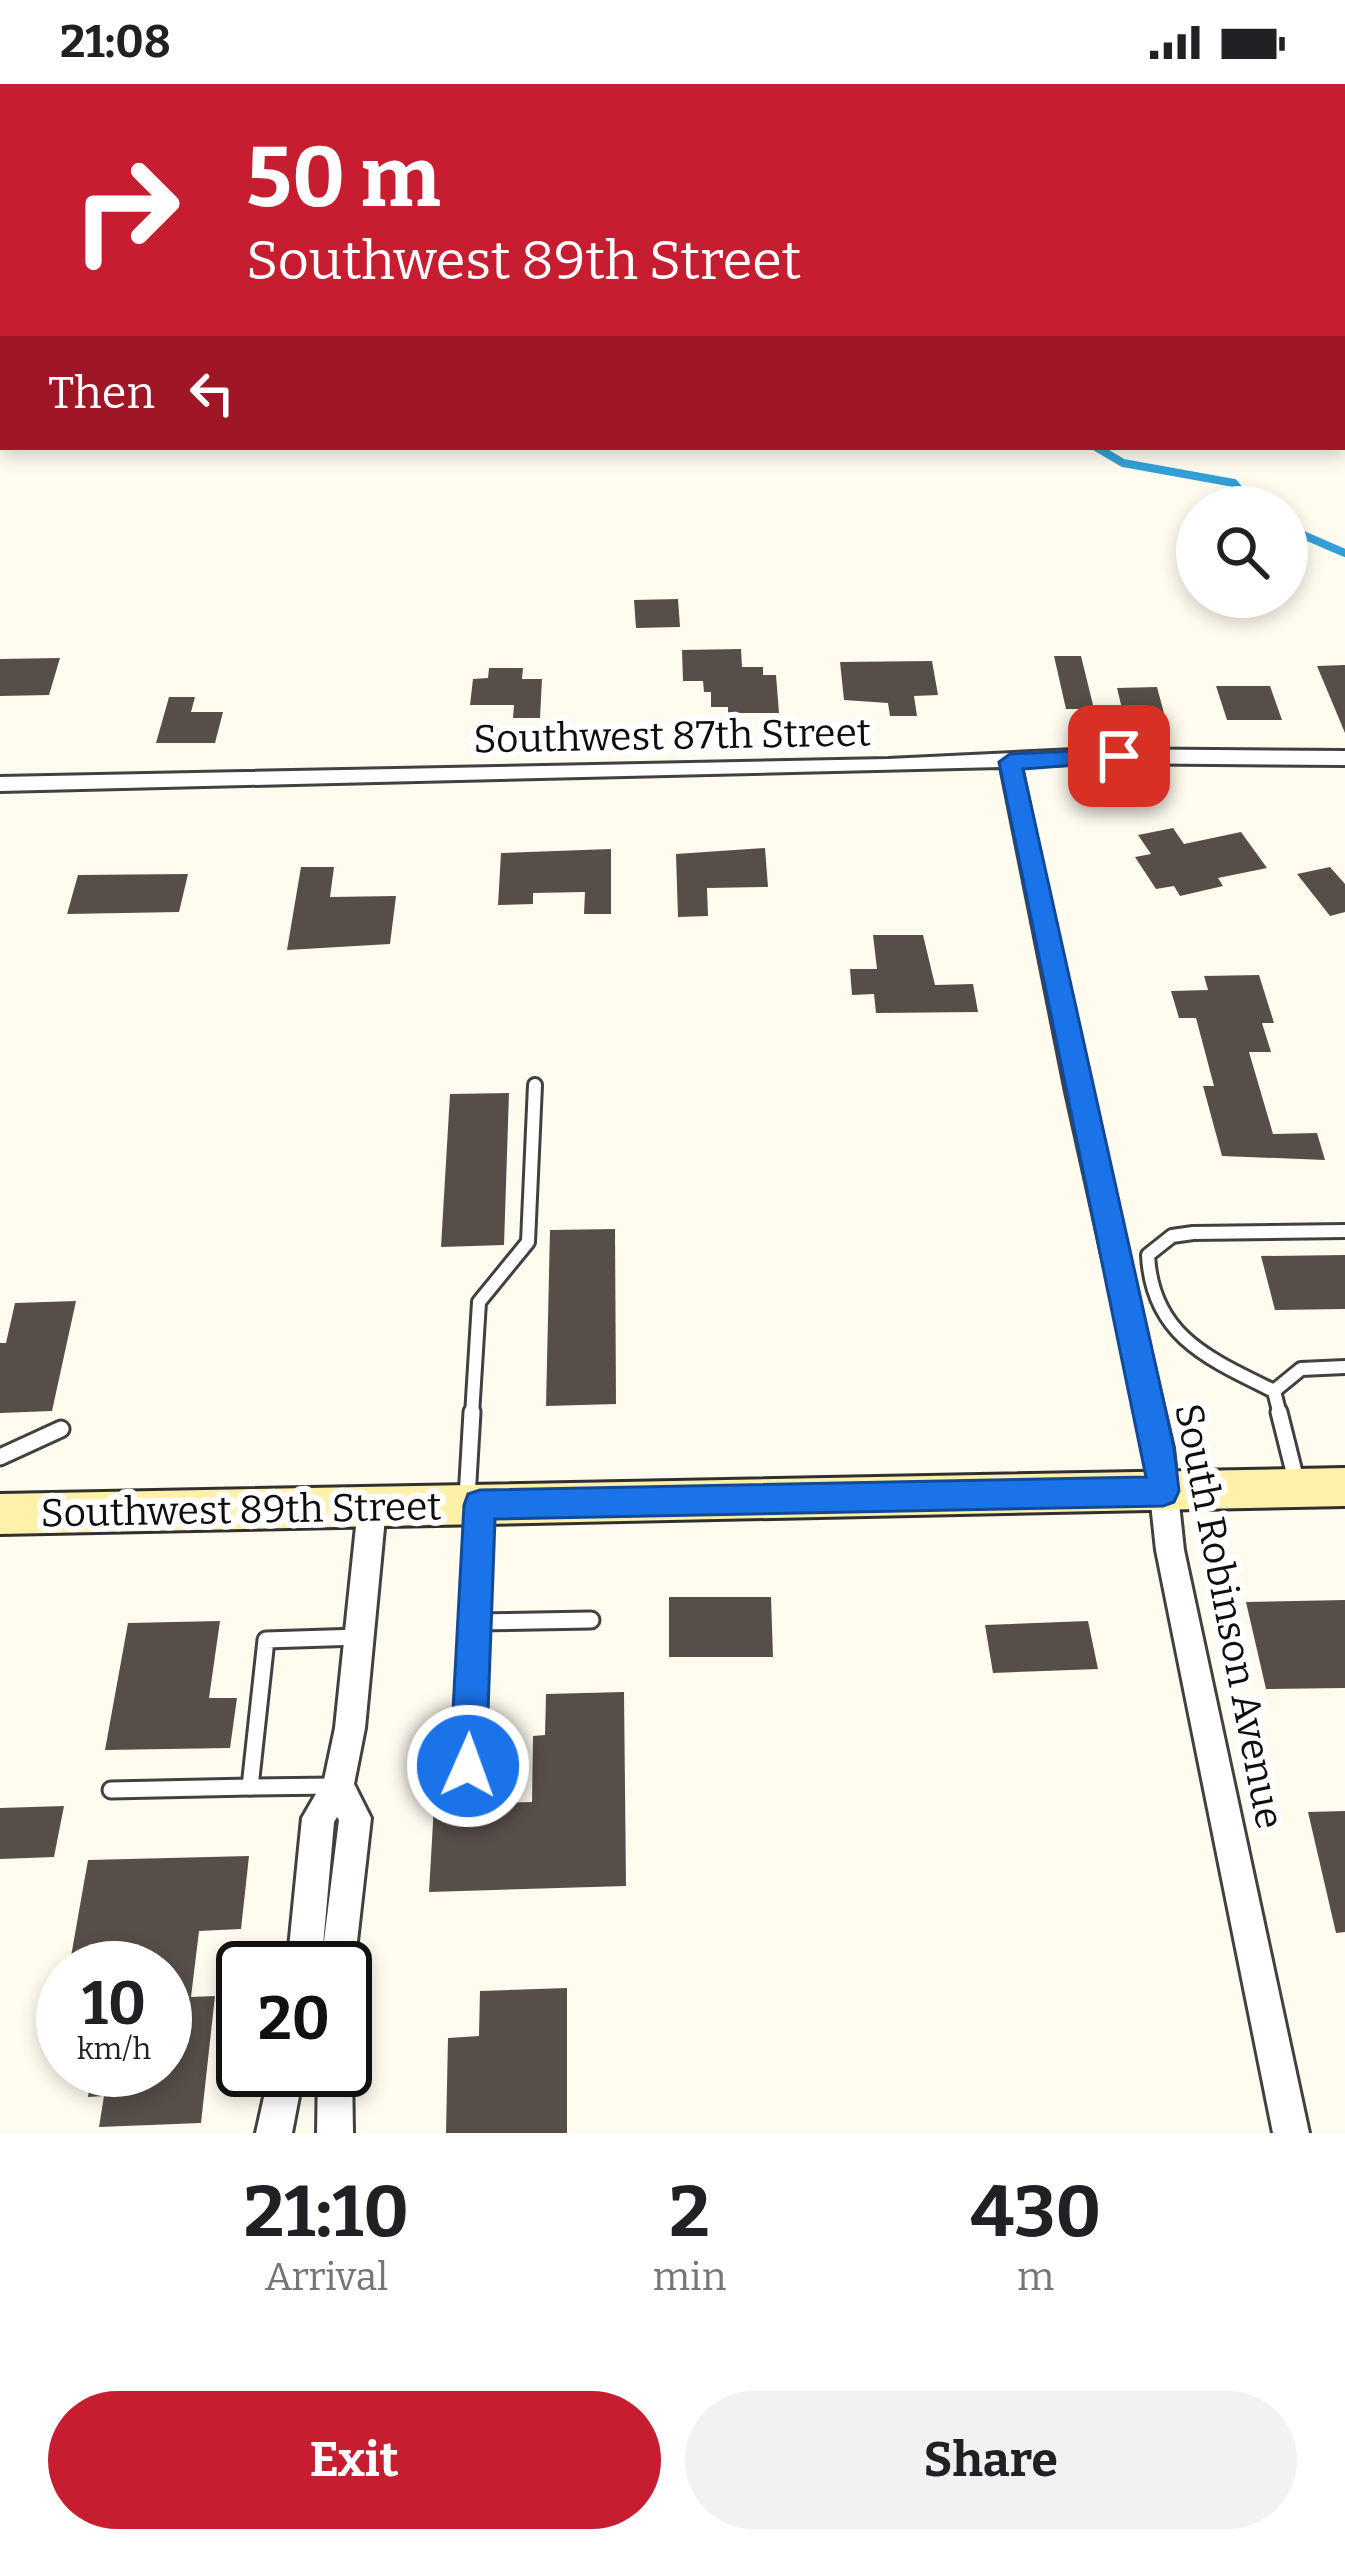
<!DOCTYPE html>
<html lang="en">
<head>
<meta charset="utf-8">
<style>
  body { margin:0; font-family:Bitter,serif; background:#f2f2f2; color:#202124; height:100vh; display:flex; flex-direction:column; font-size:45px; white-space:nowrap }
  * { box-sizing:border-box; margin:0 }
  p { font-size:39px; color:#757577 }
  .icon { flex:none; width:66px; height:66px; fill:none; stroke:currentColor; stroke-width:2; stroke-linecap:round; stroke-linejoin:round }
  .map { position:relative; height:2049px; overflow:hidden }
  .details { display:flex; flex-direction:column; background:#fff; flex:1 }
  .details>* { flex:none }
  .guide { position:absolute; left:0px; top:0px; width:1347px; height:366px; box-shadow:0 6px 18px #0003; background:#c71d30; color:#fff; overflow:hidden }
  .tools { position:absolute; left:1176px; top:402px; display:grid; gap:24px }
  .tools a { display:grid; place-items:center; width:132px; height:132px; border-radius:50%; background:#fff; box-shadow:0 6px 18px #0003; font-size:60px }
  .speed { position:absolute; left:36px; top:1857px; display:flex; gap:24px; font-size:60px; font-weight:700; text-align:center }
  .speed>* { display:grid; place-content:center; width:156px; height:156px; border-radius:50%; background:#fff; box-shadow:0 6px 18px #0003; line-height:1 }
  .speed small { font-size:30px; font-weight:400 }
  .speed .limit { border:6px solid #111; border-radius:18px; background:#fff; color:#111 }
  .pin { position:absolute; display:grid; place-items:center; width:102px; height:102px; color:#fff; margin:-51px; border-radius:24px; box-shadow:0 6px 18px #0006 }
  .me { position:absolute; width:132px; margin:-66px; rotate:2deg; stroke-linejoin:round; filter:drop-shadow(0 0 9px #0008) }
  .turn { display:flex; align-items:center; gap:42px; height:252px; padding:0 48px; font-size:54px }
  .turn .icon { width:156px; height:156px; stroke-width:2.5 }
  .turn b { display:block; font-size:84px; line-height:102px }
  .then { display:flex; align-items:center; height:114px; padding:0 48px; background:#0003; gap:24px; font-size:45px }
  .eta { display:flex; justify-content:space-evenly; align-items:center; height:204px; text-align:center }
  .eta b { font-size:72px; font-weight:700; line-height:84px }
  .action { display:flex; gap:24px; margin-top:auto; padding:24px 48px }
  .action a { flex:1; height:138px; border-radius:72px; background:#c71d30; color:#fff; font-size:48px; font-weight:700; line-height:138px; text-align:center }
  .action a+a { background:#f2f2f2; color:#202124 }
  .status { display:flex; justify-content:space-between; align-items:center; height:84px; padding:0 60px; background:#fff; direction:ltr }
  .status svg { height:33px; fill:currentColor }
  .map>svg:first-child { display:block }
</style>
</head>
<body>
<div class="status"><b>21:08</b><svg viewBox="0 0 49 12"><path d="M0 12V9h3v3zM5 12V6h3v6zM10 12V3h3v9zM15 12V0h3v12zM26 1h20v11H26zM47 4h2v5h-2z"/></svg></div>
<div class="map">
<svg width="1345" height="2049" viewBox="0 0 1345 2049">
  <rect width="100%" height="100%" fill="#fffbef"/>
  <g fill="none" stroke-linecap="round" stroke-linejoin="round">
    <g stroke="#32a0d6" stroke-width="8">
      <polyline points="1096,363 1123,379 1234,399 1254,423"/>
      <polyline points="1287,444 1345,469"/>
    </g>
  </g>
  <g fill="#574e49">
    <polygon points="678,515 680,543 636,544 634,516"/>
    <polygon points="741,565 742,583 763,583 763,591 776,591 779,629 728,629 728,623 711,623 711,608 704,608 703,597 683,597 682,566"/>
    <polygon points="1054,572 1081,572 1094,625 1066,625"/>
    <polygon points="60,574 49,611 0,612 0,575"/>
    <polygon points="932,577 938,611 914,612 917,632 890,632 888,619 844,616 840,578"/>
    <polygon points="1345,581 1345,649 1317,582"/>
    <polygon points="489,584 523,584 522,595 542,595 540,634 513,634 514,621 470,621 473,595 488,594"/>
    <polygon points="1216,602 1270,602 1282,636 1227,636"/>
    <polygon points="1157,603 1165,633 1124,633 1117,604"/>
    <polygon points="169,613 195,613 191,628 223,628 215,659 156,659"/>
    <polygon points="1173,744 1184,760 1241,748 1267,784 1218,794 1223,802 1180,812 1174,802 1156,805 1135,773 1151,770 1138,751"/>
    <polygon points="765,764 768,803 707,804 708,832 678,833 676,770"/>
    <polygon points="611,765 611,830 584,830 585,808 533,809 533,820 498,821 501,769"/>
    <polygon points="301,783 334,783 330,813 396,812 390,860 287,866"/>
    <polygon points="1330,783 1345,800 1345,828 1330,832 1297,790"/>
    <polygon points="188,790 179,828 67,830 78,791"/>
    <polygon points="873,851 923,851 935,901 973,900 978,928 876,929 874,910 852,911 850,885 877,885"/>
    <polygon points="1259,891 1274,939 1262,939 1271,968 1249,968 1273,1050 1317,1049 1325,1076 1222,1072 1203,1002 1214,1002 1196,934 1179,934 1171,907 1208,906 1204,892"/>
    <polygon points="509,1009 504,1161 441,1163 450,1010"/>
    <polygon points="615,1145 616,1320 546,1322 550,1146"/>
    <polygon points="1345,1171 1345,1225 1275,1226 1261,1172"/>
    <polygon points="76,1217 52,1327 0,1329 0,1259 6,1259 15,1219"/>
    <polygon points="669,1513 771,1513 773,1573 669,1573"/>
    <polygon points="1345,1516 1345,1604 1266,1605 1246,1518"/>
    <polygon points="220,1537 209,1614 237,1614 230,1664 105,1666 128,1539"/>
    <polygon points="1088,1537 1098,1585 993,1589 985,1541"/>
    <polygon points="624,1608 626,1802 429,1808 434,1721 532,1718 533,1652 545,1651 546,1610"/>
    <polygon points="64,1722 54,1773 0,1775 0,1724"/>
    <polygon points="1345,1727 1345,1848 1336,1849 1308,1728"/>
    <polygon points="249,1772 241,1845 199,1847 191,1913 215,1912 201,2039 99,2043 104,2012 88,2013 92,1986 165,1986 165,1884 69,1884 88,1776"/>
    <polygon points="567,1904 567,2049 446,2049 448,1954 479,1952 480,1907"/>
  </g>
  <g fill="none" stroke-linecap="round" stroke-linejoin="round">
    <g stroke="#414141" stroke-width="18">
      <g id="lane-far1">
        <polyline points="1274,1307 1301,1285 1345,1283"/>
        <polyline points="472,1331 479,1218 528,1158 535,1001"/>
        <path d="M1280 1331 1274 1307C1209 1275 1152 1252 1148 1171L1172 1152 1193 1149 1345 1147"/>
      </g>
    </g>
    <g stroke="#414141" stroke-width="21">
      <g id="lane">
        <polyline points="1279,1328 1296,1396"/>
        <polyline points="0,1373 61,1345"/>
        <polyline points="467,1414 472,1328"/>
        <polyline points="479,1428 474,1538 591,1536"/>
        <polyline points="468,1682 474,1538"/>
        <polyline points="250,1703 333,1702"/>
        <polyline points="111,1706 250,1703 266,1556 359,1553"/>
      </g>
    </g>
    <g stroke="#414141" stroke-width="6">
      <g id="street">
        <polygon points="1319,0 1331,0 1333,3 1321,3"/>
        <rect x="1344" y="16" width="1" height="8"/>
        <rect x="0" y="27" width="3" height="8"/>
        <polygon points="1094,665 1345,667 1345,681 1094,679 1021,682 1090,1008 1173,1364 1184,1466 1309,2049 1273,2049 1156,1466 1145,1364 1066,1008 1001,683 0,707 0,693 888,675"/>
        <path d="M372 1410 382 1414 386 1423 365 1644 354 1700 371 1734 354 1884 345 1897V1884H287L302 1734 324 1696 335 1644 358 1423 362 1414ZM337 1733 339 1736 322 1873 334 1738Z"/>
        <polygon points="345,1973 352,1986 353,2049 317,2049 318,1986 345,1986"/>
        <polygon points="270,1986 304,1986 292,2049 256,2049"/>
      </g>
    </g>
    <g stroke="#303030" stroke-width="6">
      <polygon id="secondary" points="1345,1384 1345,1422 0,1450 0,1410"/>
    </g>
    <use href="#lane-far1" stroke="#fff" stroke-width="12"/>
    <use href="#lane" stroke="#fff" stroke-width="15"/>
    <use href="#street" fill="#fff" fill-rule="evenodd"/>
    <use href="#secondary" fill="#fff0aa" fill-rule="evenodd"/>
  </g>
  <polygon fill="#1a73e8" stroke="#114b97" stroke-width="3" points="1119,665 1127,667 1127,677 1023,685 1174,1364 1179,1407 1174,1418 1163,1422 495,1435 486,1682 481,1695 468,1700 455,1695 450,1682 464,1421 468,1410 480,1406 1146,1393 999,678 1010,670"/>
  <g text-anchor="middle" stroke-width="12" stroke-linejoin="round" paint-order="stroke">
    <g font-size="39" fill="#0e0e0e" stroke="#fff">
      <text transform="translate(672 651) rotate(-1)" y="14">Southwest 87th Street</text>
      <text transform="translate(241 1425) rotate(-1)" y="14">Southwest 89th Street</text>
      <text transform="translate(1230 1532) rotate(79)" y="14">South Robinson Avenue</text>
    </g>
  </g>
</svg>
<div class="tools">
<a><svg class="icon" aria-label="search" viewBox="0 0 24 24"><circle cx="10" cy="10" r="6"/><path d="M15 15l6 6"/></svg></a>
</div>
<div class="speed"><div>10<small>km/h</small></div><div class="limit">20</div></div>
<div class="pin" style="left:1119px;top:672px;background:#d93025"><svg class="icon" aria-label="arrive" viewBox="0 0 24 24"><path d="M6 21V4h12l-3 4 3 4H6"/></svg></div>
<svg class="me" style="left:468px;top:1682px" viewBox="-20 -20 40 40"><circle r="17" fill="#1a73e8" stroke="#fff" stroke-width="3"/><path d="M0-11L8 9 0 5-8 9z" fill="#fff"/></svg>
<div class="guide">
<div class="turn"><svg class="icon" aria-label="right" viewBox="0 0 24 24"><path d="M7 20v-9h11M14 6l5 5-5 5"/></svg><div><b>50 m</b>Southwest 89th Street</div></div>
<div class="then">Then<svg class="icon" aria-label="left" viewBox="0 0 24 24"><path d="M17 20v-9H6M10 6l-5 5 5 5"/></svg></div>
</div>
</div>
<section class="details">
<div class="eta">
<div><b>21:10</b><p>Arrival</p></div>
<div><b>2</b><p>min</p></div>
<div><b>430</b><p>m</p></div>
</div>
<div class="action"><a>Exit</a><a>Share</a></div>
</section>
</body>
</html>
